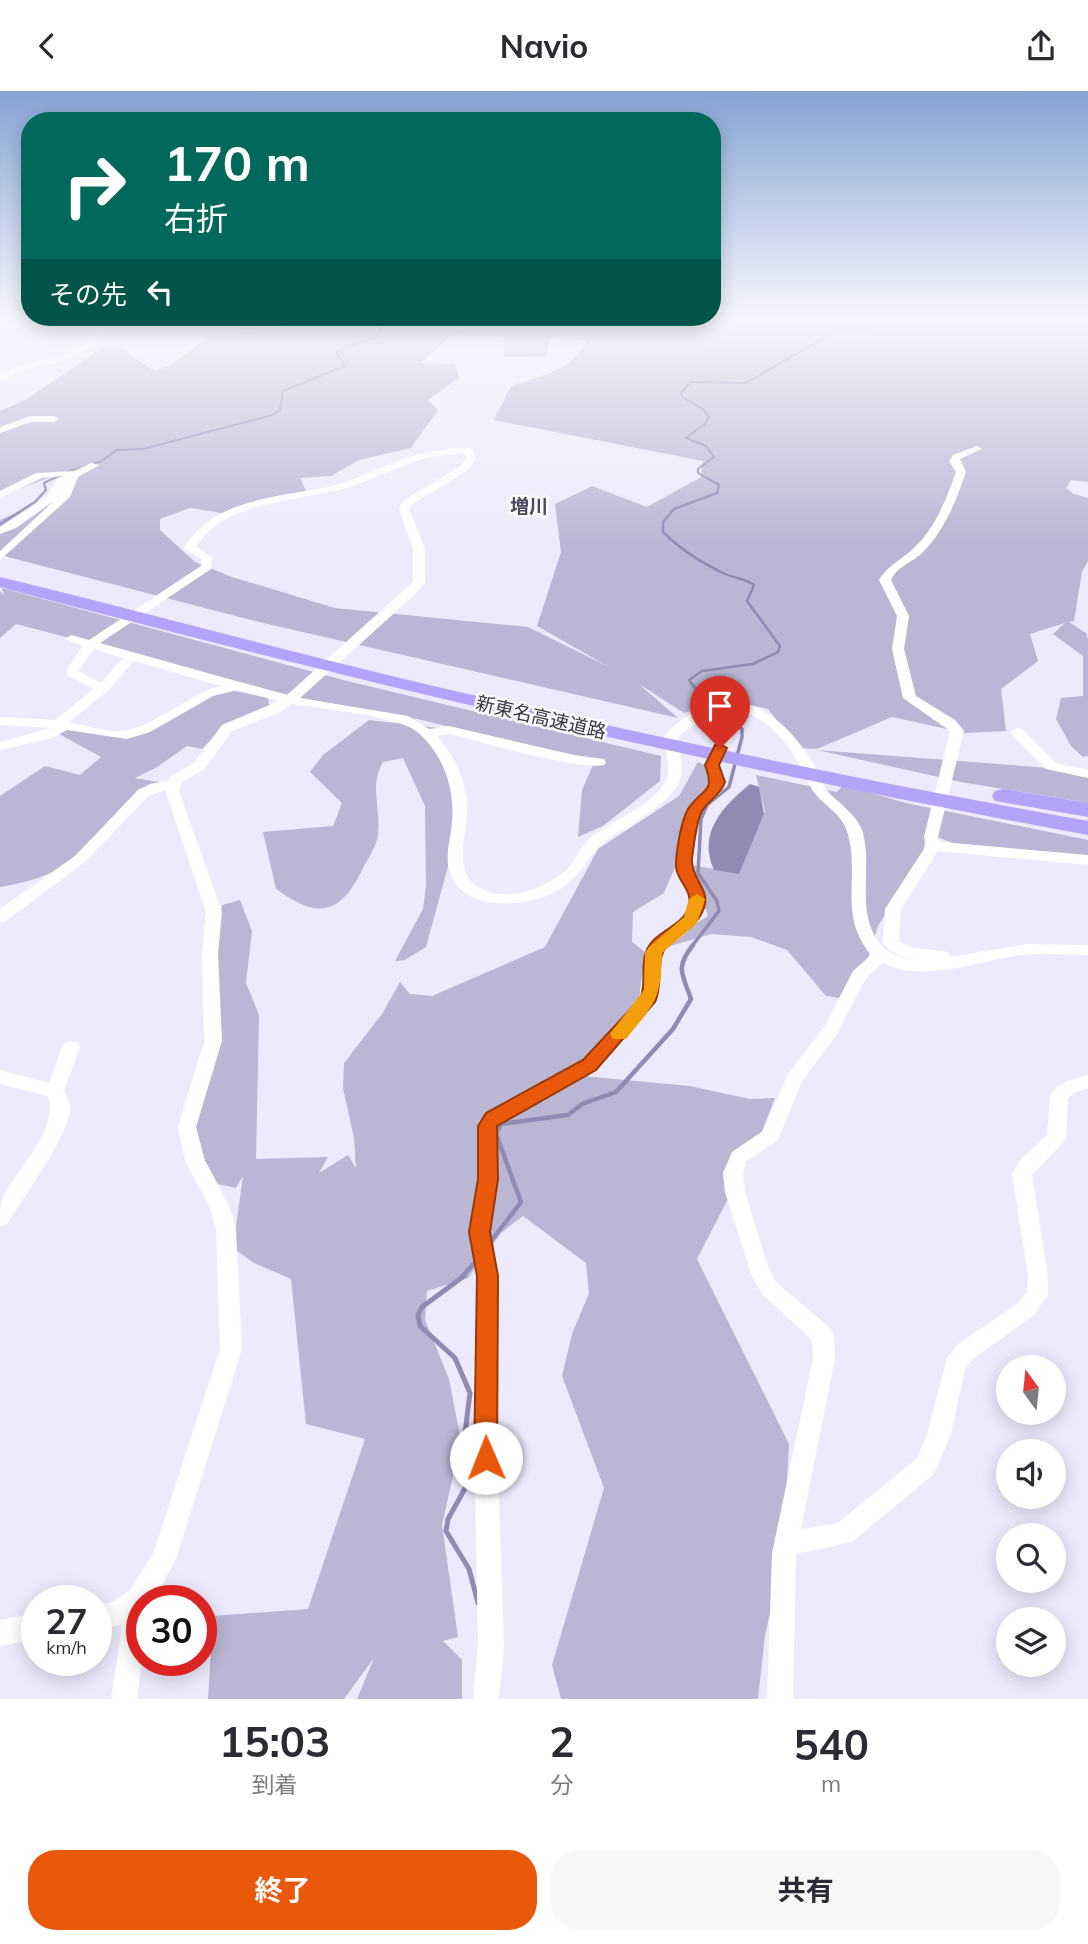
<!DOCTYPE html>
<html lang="ja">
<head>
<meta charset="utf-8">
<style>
  body { margin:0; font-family:Mulish,"Noto Sans JP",sans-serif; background:#f7f7f7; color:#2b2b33; height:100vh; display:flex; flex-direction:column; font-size:26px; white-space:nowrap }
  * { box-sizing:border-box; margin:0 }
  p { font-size:23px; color:#7c7c81 }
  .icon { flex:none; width:38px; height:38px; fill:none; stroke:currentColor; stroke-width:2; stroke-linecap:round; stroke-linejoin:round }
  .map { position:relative; height:1608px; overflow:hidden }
  .side { display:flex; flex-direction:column; background:#fff; flex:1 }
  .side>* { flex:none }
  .guide { position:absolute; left:21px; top:21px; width:700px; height:214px; border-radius:28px; box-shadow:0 4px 18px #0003; background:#00695c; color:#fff; overflow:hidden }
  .needle { width:46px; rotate:345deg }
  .controls { position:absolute; left:996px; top:1264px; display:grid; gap:14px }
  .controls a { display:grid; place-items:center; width:70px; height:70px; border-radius:50%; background:#fff; box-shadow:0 4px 18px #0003; font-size:35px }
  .speed { position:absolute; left:21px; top:1494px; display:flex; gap:14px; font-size:35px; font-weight:700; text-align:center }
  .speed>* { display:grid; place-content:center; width:91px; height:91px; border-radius:50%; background:#fff; box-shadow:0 4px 18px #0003; line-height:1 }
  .speed small { font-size:18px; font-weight:400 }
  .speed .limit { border:10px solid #d22; background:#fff; color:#111 }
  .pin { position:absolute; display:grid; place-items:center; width:60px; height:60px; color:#fff; margin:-72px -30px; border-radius:50% 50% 50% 0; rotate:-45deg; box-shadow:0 0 7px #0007 }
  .pin .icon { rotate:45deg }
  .me { position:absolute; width:77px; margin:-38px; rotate:359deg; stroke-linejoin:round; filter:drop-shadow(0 0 5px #0008) }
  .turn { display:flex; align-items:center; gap:24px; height:147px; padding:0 28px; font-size:32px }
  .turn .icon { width:91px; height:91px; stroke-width:2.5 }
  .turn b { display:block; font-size:49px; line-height:60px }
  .then { display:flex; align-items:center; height:66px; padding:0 28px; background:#0003; gap:14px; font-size:26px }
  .eta { display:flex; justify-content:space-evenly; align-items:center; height:119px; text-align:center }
  .eta b { font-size:42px; font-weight:700; line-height:49px }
  .action { display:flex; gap:14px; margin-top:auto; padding:14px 28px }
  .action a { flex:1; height:80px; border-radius:28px; background:#ea580c; color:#fff; font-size:28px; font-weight:700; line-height:80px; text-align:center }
  .action a+a { background:#f7f7f7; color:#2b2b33 }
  header { display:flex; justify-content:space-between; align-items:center; height:91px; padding:0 28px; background:#fff; font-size:32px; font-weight:700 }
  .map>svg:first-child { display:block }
</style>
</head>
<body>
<header><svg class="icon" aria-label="back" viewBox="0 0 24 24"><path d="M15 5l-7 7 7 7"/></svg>Navio<svg class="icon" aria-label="share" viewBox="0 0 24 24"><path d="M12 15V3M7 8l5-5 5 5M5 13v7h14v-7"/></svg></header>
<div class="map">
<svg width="1088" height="1608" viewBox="0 0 1088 1608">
  <rect width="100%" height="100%" fill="#edeafd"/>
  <g fill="#bab6d3" fill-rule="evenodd">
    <path d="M309 228H1088V391L1071 389 1066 397 1074 403 1088 407V470L1082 481 1074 530 1069 531 1086 542 1088 548V665L1083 666 1071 655 1056 628 1061 607 1083 605V565L1053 543 1065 532 1030 543 1038 570 1001 598 1006 640 965 642 892 626 817 658 798 657 768 618 730 609 684 622 639 593 678 627 259 531 0 464V429L32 415 70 390 56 384 0 405V320L25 309 104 256 122 258 154 280 170 275 208 246 281 237ZM451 244 504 246V266L547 265 549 246 587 250C575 278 538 286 511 295L494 329 703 370 701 386 647 416 592 395 555 413 561 461 537 535 609 576 528 536 335 517 232 486 195 471 160 439V428L190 417 227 423 266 408 306 400 300 387 331 385 359 369 411 357 438 319 428 309 459 287 455 273 421 272Z"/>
    <polygon points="2,497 347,590 661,665 660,690 603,735 578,746 582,699 594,672 422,629 296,606 16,533 0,547 0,500 4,504"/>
    <path d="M221 597 268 607 269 615 227 632 202 658 187 655 157 676 135 687 159 691C123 711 109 738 80 764 59 782 27 792 0 796V705L45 675 80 684 101 666 59 643 62 639H84L126 646Z"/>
    <path d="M369 629 438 637 431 645 458 701 459 735 426 856 405 869 395 870 423 818 426 795 425 715 403 667 383 671C369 695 381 716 378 743 377 755 368 767 363 777 340 825 318 828 276 798L263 741 333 735 342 712 310 681 323 664Z"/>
    <polygon points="817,659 1088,680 1088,712 961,691"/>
    <polygon points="698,671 706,675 709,696 664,802 633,821 632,851 645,861 646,900 581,972 477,1031 514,1021 583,985 690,995 750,1008 775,1007 759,1048 697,1168 789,1353 783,1467 765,1544 758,1608 561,1608 552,1574 604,1397 562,1285 572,1243 589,1202 586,1172 523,1125 501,1142 468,1187 427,1200 425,1229 449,1288 461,1350 442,1434 458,1546 443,1550 462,1569 462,1608 357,1608 374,1567 344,1608 208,1608 213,1525 308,1518 365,1348 306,1333 291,1188 254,1172 233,1157 243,1085 236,1097 218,1093 197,1055 193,1026 222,814 240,809 252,840 246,892 259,924 256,1068 328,1066 319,1082 348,1064 356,1077 354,1047 343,997 344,972 382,923 400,891 410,903 432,905 545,856 598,758 679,705"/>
    <polygon points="756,684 837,701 843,694 906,712 1088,749 1088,765 953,752 926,742 923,763 878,835 868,867 846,908 826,905 787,859 751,846 711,843 667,856 675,846 708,825 691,774 739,782 765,721"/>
  </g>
  <path fill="#918bb4" d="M750 693 759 696 764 723 739 783 714 779C697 742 723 715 750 693Z"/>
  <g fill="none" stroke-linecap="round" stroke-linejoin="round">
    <g stroke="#918bb4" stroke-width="2">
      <polyline points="66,381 100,371 117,359 143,358 272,324 280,319 283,300 345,275 336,261 376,246 384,233 392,228"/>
      <polyline points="48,390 59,385"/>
      <polyline points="712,390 698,382 698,378 714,366 706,355 686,347 705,333 709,326 703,318 682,306 681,302 691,291 746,292 834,241 877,236 897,228"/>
    </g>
    <g stroke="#918bb4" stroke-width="2.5">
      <polyline points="0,433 35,411 46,399 44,392 52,388"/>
      <path d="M693 595 689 589 702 580 753 573 778 561 780 555 747 510 754 494C744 487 733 487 723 482 700 471 681 459 663 441V431L674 418 717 402 719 394 709 388"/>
    </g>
    <polyline stroke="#918bb4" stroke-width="3.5" points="692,855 719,820 717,810 698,782 701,728 707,714 729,696 742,646 742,638 702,607 692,593"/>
    <g stroke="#918bb4" stroke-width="4.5">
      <path d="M488 1154 521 1111 496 1043 501 1033 568 1024 582 1013 616 1001 673 938 691 908C682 882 675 877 693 854"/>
      <polyline points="461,1187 477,1169"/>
    </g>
    <polyline stroke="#918bb4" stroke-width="5" points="464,1185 422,1216 418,1224 420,1235 455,1267 470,1302 465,1342 468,1392 448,1428 446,1440 469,1478 478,1512"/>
    <g fill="#fff" fill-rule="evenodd">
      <polygon points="102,228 111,228 95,255 59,271 18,281 0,291 0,284 12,277 53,267 89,251"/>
      <polygon points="30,325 54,325 59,328 54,331 31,331 0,342 0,336"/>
      <path d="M468 356 473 359 476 368 467 380 412 413 409 418 425 458V492L411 507 300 607 408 625 429 638 449 635 574 664 604 668 606 671 604 674C578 680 480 650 449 643L437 645C453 664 465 686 467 712 469 736 452 777 475 794 503 814 545 799 568 777 578 766 582 752 594 744 613 730 657 711 666 689 671 676 665 659 664 646 676 630 693 620 712 614 758 602 792 637 814 674 818 682 820 691 826 698 838 713 857 722 863 742 872 776 857 816 876 847 886 864 903 868 922 868 906 867 893 865 883 852L885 818 926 755 924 746 950 640 903 607 892 558 897 525 879 489C888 473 904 468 916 455 937 434 946 408 956 381L949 370 953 364 977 355 982 358 960 368 966 381C956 409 946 437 924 460 914 471 897 475 891 489L909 525 904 558 916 605 955 629 964 640 938 746 940 751 1088 764V774L938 760 901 818 899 850 909 856 948 861 950 866 1027 853 1088 854V864C1066 864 1044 862 1022 864 979 869 925 893 883 872L866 887 837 943 802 990 778 1049 747 1070 743 1082 745 1101 768 1176 776 1191 831 1238 834 1245 835 1268 801 1438 838 1432 917 1367 927 1343 947 1267 957 1254 1018 1212 1027 1201 1028 1185 1012 1083 1022 1067 1047 1044 1050 1004C1059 990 1073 988 1088 984V998L1075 1001 1068 1007 1066 1047 1063 1052 1032 1084 1048 1185V1204L1044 1210 1034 1224 973 1268 965 1278 951 1343 934 1383 852 1451 796 1463 793 1608H767L772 1462 813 1268 812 1249 762 1203 751 1183 725 1101 723 1082 732 1061 763 1040 788 983 824 936 853 880 871 864C837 823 861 785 847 740 842 723 823 714 813 700 808 692 805 684 801 676 784 644 752 609 713 623L727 629 735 640 719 674C733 712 709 699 701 723 697 734 691 767 692 777 693 791 710 800 704 817 697 836 680 847 664 859L656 911 595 979 499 1032 497 1035 498 1088 489 1141 498 1185 495 1291 504 1554 499 1608H473L478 1554 473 1291 478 1185 469 1141 478 1088 479 1035 485 1022 583 969 639 909 644 868 649 856 681 830 689 815V802L676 778 687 720 708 697 711 691 705 674 721 640 717 635 702 628 680 644 678 646C679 659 685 676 680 689 672 711 631 734 611 746 587 761 585 785 555 801 524 817 460 822 449 778 445 763 451 746 452 731 455 697 443 662 416 640 395 624 321 618 292 613L279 622 232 640 204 678 182 691 179 700 222 821 218 863 222 950 196 1036 205 1070 230 1117 236 1139 242 1258 176 1468 154 1509 142 1510V1522L133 1528 142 1534V1569L137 1608H111L122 1533 96 1541V1515L113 1511 129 1500 153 1463 220 1258 216 1139 210 1117 185 1070 178 1036 204 950 202 863 206 821 165 699 148 705 85 771 6 830 0 831V818L75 765 138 699 150 693 168 690 170 686 194 672 222 634 279 610 237 599 213 605 150 641 127 648 67 639 52 647 0 659V651L51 637 0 634V626L55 629 94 598 68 585 66 580 83 555 65 548 71 544 89 549 201 475V468L184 457C215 404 286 407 339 393 363 386 385 373 409 366 428 360 448 358 468 356ZM464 362 466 368 459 376 404 409 399 418 413 458V491L287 604 100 552 211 478 212 466 196 456C223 409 300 411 346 397 371 390 393 377 417 370 432 365 448 364 464 362ZM94 558 123 567 101 592 78 580ZM134 570 221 595C187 603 154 637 123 640 107 642 85 634 69 631L108 600Z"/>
      <polygon points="91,372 100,374 78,386 70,406 0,469 0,460 54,410 16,437 0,443 0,436 47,405 56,389 63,385 42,387 0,407 0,400 36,382 74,380"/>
      <polygon points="1017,637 1022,638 1056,672 1088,679 1088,687 1046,678 1012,644 1010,641"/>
      <path d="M71 950 77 952 80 956 64 1000C66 1004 70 1011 70 1016 72 1040 21 1110 7 1133L0 1135C0 1127 0 1115 2 1108 16 1079 60 1038 48 1005L0 993V979L49 992 62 956 65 952Z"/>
      <polygon points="37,1522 37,1548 0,1555 0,1529"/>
    </g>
    <g fill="#b4a4f9" fill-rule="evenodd">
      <path d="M0 486C136 519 271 556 408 589 633 642 860 689 1088 730V744C722 677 360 592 0 496Z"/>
      <polygon points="1003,698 1088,712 1088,726 995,710 992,705 995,700"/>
    </g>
  </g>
  <linearGradient id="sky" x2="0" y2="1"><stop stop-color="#85a4d3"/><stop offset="0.5" stop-color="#f7f6fe"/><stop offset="1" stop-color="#f7f6fe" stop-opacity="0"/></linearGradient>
  <rect width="1088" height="453" fill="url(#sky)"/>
  <path fill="#ea580c" stroke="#983908" stroke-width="2" d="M720 653 727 657 719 674 725 691C721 704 709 709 702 720 696 731 694 754 692 767 690 786 711 799 704 817 695 841 676 841 664 859 656 873 663 895 655 911L596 979 497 1035 498 1088 490 1141 498 1185 497 1367 494 1375 486 1378 477 1375 474 1367 477 1185 469 1141 478 1088V1035L486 1022 583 969 640 908C647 893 640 876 646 861 654 839 683 837 689 815 693 799 676 789 676 775 676 761 681 730 688 718 702 696 716 704 705 674L715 654Z"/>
  <path fill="#f59e0b" d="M697 803 705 808 697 832 662 862C661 909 655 912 626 948H613L610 943 613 939 644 899 645 862 649 856 684 826 689 808Z"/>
  <g text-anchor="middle" stroke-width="5" stroke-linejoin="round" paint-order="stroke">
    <g font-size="19" font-weight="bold" fill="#4a465f" stroke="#fafafa">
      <text x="529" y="422">増川</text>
    </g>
    <g font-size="19" fill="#383642" stroke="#fafafa">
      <text transform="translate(541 626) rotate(13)" y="7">新東名高速道路</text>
    </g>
  </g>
</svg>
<div class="controls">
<a><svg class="needle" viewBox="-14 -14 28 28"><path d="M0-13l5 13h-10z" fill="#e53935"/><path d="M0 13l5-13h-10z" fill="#7c7c81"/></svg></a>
<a><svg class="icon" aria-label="sound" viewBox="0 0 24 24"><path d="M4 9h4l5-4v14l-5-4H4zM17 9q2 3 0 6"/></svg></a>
<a><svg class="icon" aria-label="search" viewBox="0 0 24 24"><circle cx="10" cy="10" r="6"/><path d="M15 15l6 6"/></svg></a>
<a><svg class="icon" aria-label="layers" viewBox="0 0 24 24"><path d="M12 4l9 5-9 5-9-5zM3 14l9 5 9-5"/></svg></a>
</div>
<div class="speed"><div>27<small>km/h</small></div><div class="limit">30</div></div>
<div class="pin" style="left:720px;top:657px;background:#d93025"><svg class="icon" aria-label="arrive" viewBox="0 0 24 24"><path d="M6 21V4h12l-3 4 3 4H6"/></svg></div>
<svg class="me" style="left:486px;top:1367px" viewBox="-20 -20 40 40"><circle r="19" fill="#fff"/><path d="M0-13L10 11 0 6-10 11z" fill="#ea580c"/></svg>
<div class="guide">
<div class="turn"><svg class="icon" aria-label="right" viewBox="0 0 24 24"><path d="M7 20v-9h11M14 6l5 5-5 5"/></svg><div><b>170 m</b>右折</div></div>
<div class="then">その先<svg class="icon" aria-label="left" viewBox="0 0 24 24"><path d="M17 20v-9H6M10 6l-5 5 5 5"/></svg></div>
</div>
</div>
<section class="side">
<div class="eta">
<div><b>15:03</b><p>到着</p></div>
<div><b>2</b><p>分</p></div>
<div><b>540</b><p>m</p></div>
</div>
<div class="action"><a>終了</a><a>共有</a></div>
</section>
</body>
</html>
